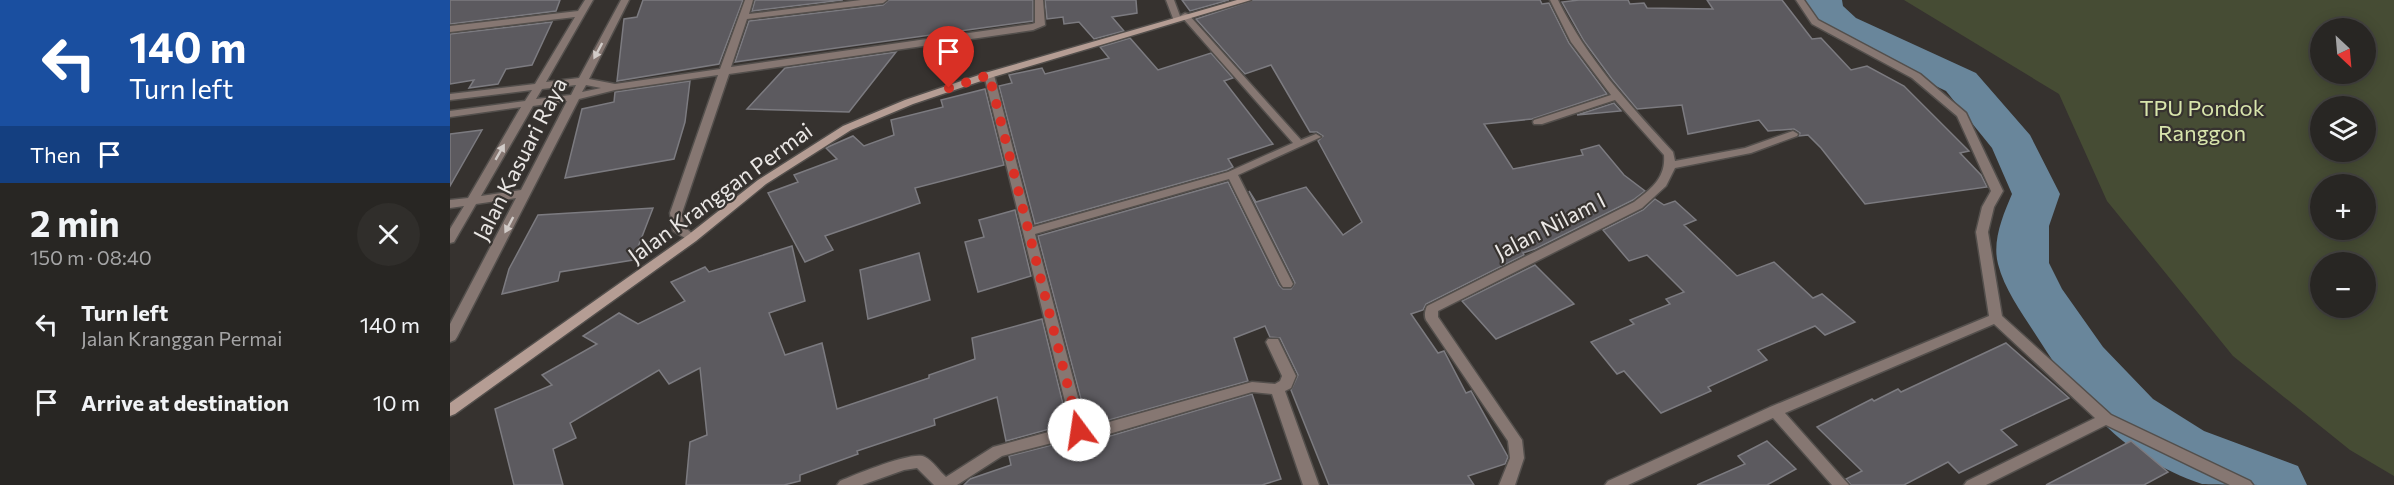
<!DOCTYPE html>
<html lang="en">
<head>
<meta charset="utf-8">
<style>
  body { margin:0; font-family:Commissioner,sans-serif; background:#302e2b; color:#f1f3f6; height:100vh; display:flex; flex-direction:column; font-size:22px; white-space:nowrap }
  * { box-sizing:border-box; margin:0 }
  p { font-size:20px; color:#a5a5a6 }
  .icon { flex:none; width:33px; height:33px; fill:none; stroke:currentColor; stroke-width:2; stroke-linecap:round; stroke-linejoin:round }
  .map { position:relative; flex:1; overflow:hidden }
  .details { display:flex; flex-direction:column; background:#282623; width:450px }
  .details>* { flex:none }
  .banner { background:#1a4fa0; color:#fff; overflow:hidden }
  .needle { width:39px; rotate:154deg }
  .controls { position:absolute; left:1860px; top:18px; display:grid; gap:12px }
  .controls a { display:grid; place-items:center; width:66px; height:66px; border-radius:50%; background:#282623; box-shadow:0 3px 15px #0003,0 0 0 2px #444341; font-size:30px }
  .pin { position:absolute; display:grid; place-items:center; width:51px; height:51px; color:#fff; margin:-62px -26px; border-radius:50% 50% 50% 0; rotate:-45deg; box-shadow:0 0 6px #0007 }
  .pin .icon { rotate:45deg }
  .me { position:absolute; width:66px; margin:-33px; rotate:346deg; stroke-linejoin:round; filter:drop-shadow(0 0 4px #0008) }
  .turn { display:flex; align-items:center; gap:21px; height:126px; padding:0 30px; font-size:27px }
  .turn .icon { width:78px; height:78px; stroke-width:2.5 }
  .turn b { display:block; font-size:42px; line-height:51px }
  .then { display:flex; align-items:center; height:57px; padding:0 30px; background:#0003; gap:12px; font-size:22px }
  .round { display:grid; place-items:center; flex:none; width:63px; height:63px; border-radius:32px; background:#302e2b }
  .head { display:flex; align-items:center; justify-content:space-between; height:102px; padding:0 30px }
  h1 { font-size:36px; font-weight:700; line-height:45px }
  ul { padding:0; list-style:none }
  li { display:flex; align-items:center; gap:18px; height:78px; padding:0 30px }
  li div { flex:1 }
  li b { display:block; font-size:22px }
  li em { font-style:normal }
  main { display:flex; flex:1; min-height:0 }
  .map>svg:first-child { display:block }
</style>
</head>
<body>
<main>
<section class="details">
<div class="banner">
<div class="turn"><svg class="icon" aria-label="left" viewBox="0 0 24 24"><path d="M17 20v-9H6M10 6l-5 5 5 5"/></svg><div><b>140 m</b>Turn left</div></div>
<div class="then">Then<svg class="icon" aria-label="arrive" viewBox="0 0 24 24"><path d="M6 21V4h12l-3 4 3 4H6"/></svg></div>
</div>
<div class="head"><div><h1>2 min</h1><p>150 m · 08:40</p></div><a class="round"><svg class="icon" aria-label="close" viewBox="0 0 24 24"><path d="M6 6l12 12M18 6L6 18"/></svg></a></div>
<ul>
<li><svg class="icon" aria-label="left" viewBox="0 0 24 24"><path d="M17 20v-9H6M10 6l-5 5 5 5"/></svg><div><b>Turn left</b><p>Jalan Kranggan Permai</p></div><em>140 m</em></li>
<li><svg class="icon" aria-label="arrive" viewBox="0 0 24 24"><path d="M6 21V4h12l-3 4 3 4H6"/></svg><div><b>Arrive at destination</b></div><em>10 m</em></li>
</ul>
</section>
<div class="map">
<svg width="1944" height="485" viewBox="0 0 1944 485">
  <rect width="100%" height="100%" fill="#36322f"/>
  <path fill="#464c34" fill-rule="evenodd" d="M1454 0H1944V476L1900 450 1783 356 1657 201 1609 94ZM1870 28H1916V74H1870ZM1870 106H1916V152H1870ZM1870 184H1916V230H1870ZM1870 262H1916V308H1870Z"/>
  <g fill="none" stroke-linecap="round" stroke-linejoin="round">
    <path fill="#69869b" fill-rule="evenodd" d="M1354 0H1392L1393 6 1406 18 1526 73 1580 135 1610 194 1599 226V263L1612 289 1653 347 1703 399 1754 431 1848 466 1857 485C1835 485 1770 485 1752 484 1670 456 1629 403 1584 332 1571 312 1554 288 1548 264 1542 241 1553 215 1562 194L1542 148 1496 91 1378 34 1360 18 1355 10Z"/>
  </g>
  <g fill="#5c5a5f" stroke="#7c7b80" stroke-width="1.5">
    <polygon points="0,0 110,0 106,11 0,24"/>
    <polygon points="193,0 293,0 269,64 167,81 174,19 187,17"/>
    <polygon points="305,0 393,0 302,11"/>
    <polygon points="439,0 583,0 583,21 285,62 299,21 433,5"/>
    <polygon points="595,0 686,0 687,13 662,17 674,31 644,39 629,22 614,24 613,17 597,19"/>
    <polygon points="732,0 779,0 740,11"/>
    <polygon points="803,0 1090,0 1092,4 1099,3 1119,43 1157,94 1082,119 1034,124 1063,169 1133,155 1131,150 1149,145 1174,175 1195,191 1183,200 1085,249 1073,253 1074,255 976,304 973,310 961,314 988,353 994,351 1016,393 1021,391 1058,457 1055,464 1018,476 1024,485 879,485 841,390 848,375 830,338 820,337 815,326 784,338 798,381 659,420 637,422 588,236 778,182 829,285 833,289 841,289 845,283 799,191 806,202 856,187 893,235 912,222 868,141 873,136 867,132 860,132 821,65 795,74 746,19"/>
    <polygon points="1129,0 1178,0 1180,4 1194,3 1197,8 1263,9 1257,0 1332,0 1362,39 1371,38 1401,70 1417,66 1454,86 1519,151 1510,153 1531,175 1537,187 1415,204 1371,148 1358,135 1349,136 1350,133 1344,129 1318,131 1309,120 1238,134 1232,105 1187,109 1162,79 1134,41 1112,2"/>
    <polygon points="102,22 82,65 56,69 48,84 19,88 24,80 0,84 0,34"/>
    <polygon points="680,38 708,70 761,53 783,78 774,81 823,144 778,159 783,167 777,170 585,224 549,86 562,83 559,75 592,68 595,74 659,58 650,47"/>
    <polygon points="446,52 399,112 297,109 335,68"/>
    <polygon points="240,81 235,122 224,159 115,178 132,109 164,102 165,92"/>
    <polygon points="535,89 554,165 465,188 470,203 375,236 383,250 355,262 318,193 348,182 344,175 387,159 376,148 380,146 403,136 414,146 444,135 441,120 493,107 491,100"/>
    <polygon points="1164,103 1171,111 1127,115"/>
    <polygon points="32,130 0,186 0,134"/>
    <polygon points="1205,199 1214,205 1225,201 1246,220 1234,225 1287,276 1324,262 1363,298 1372,294 1405,322 1375,335 1365,326 1308,350 1317,360 1258,387 1261,391 1211,413 1174,371 1167,374 1141,342 1184,324 1180,320 1220,304 1216,299 1234,292 1197,255 1179,261 1153,230 1193,210"/>
    <polygon points="203,208 183,260 110,272 108,281 52,294 59,269 88,215"/>
    <polygon points="565,210 581,276 528,292 515,242 534,237 529,220"/>
    <polygon points="342,246 355,301 319,313 335,355 372,343 387,409 479,378 479,375 525,359 522,338 592,319 618,424 556,441 547,397 484,419 485,425 407,451 408,454 350,475 350,481 334,485 236,485 240,442 257,435 250,368 219,384 209,370 120,423 126,438 103,449 113,485 64,485 45,409 102,385 92,375 147,344 133,336 169,313 188,324 235,301 221,282 255,267 259,272"/>
    <polygon points="469,253 480,300 418,319 410,270"/>
    <polygon points="1085,265 1124,304 1046,339 1012,301"/>
    <polygon points="1556,343 1619,398 1551,430 1567,445 1509,473 1498,462 1454,485 1401,485 1396,479 1412,471 1367,427 1422,399 1424,401 1448,389 1451,392"/>
    <polygon points="802,394 831,479 812,485 514,485 520,479 561,465 559,456 629,438 660,436"/>
    <polygon points="1317,441 1346,469 1317,485 1247,485 1295,464 1288,456"/>
    <polygon points="1681,441 1718,472 1694,485 1596,485"/>
  </g>
  <g fill="none" stroke-linecap="round" stroke-linejoin="round">
    <g stroke="#534f4c" stroke-width="3">
      <g id="street">
        <path d="M135 0H143L96 82 129 78 171 0H179L139 79 165 84 270 69 295 0H303L299 14 411 0H437L433 3 297 19 281 67 582 24 585 23V0H593L595 25 583 30 279 74 232 213 233 226 248 238 242 242 223 231 220 213 268 75 165 90 129 99 7 337 5 340 0 342V324L66 198 26 204 4 242 0 243V229L14 206 0 208V200L18 198 71 107 0 117V111L75 101 82 90 0 100V94L85 84 125 17 0 32V26L128 11ZM126 85 121 95 86 99 92 89ZM136 85 151 88 132 92ZM117 101 71 190 31 196 83 106Z"/>
        <path d="M716 0H724L730 16 735 13 738 14 851 140 866 134 871 137 788 175 843 284 841 287H833L831 284 779 179 585 234 635 424 659 422 802 382 825 384 830 381 832 376 816 342 818 339H828L846 376 841 388 835 391 869 485H853L822 394 802 392 659 434 629 436 552 456 507 485H484L467 468 454 470 412 485H387L390 481C404 475 464 450 475 457 483 461 489 471 496 477L543 447 621 426 534 75 535 73 539 72 544 75 583 227 778 172 843 143 731 16 730 21H724Z"/>
        <path d="M1100 0H1108C1137 59 1179 104 1223 152L1225 161 1295 148 1343 131 1348 134 1347 136 1301 153 1225 168 1216 186 1192 208 988 311V317L1072 440 1074 458 1065 485H1049L1060 458 1058 441 976 320C974 316 975 310 977 306L1184 202C1201 189 1216 178 1214 155L1165 100 1092 124H1084L1083 122 1084 120 1161 95 1121 42Z"/>
        <polygon points="1346,0 1354,0 1368,20 1470,74 1516,113 1553,191 1544,207 1538,232 1552,316 1661,415 1800,481 1803,485 1780,485 1656,425 1536,485 1514,485 1517,481 1645,418 1544,324 1335,413 1399,485 1382,485 1323,418 1178,485 1155,485 1158,481 1320,407 1539,316 1526,232 1532,207 1541,191 1507,116 1462,78 1362,24"/>
      </g>
    </g>
    <g stroke="#534f4c" stroke-width="3">
      <polygon id="secondary" points="787,0 801,0 543,77 463,104 401,130 316,184 246,241 5,414 0,416 0,403 238,235 308,180 393,126 455,100 535,73"/>
    </g>
    <use href="#street" fill="#867772" fill-rule="evenodd"/>
    <use href="#secondary" fill="#b59d94" fill-rule="evenodd"/>
  </g>
  <defs><path id="oneway-solid" d="M-6-.8H1V-3.2L6.5 0L1 3.2V.8H-6Z" transform="scale(1.5)"/></defs>
  <g fill="#d1cbc8">
    <use href="#oneway-solid" transform="translate(148 51) rotate(118)"/>
    <use href="#oneway-solid" transform="translate(50 152) rotate(-60)"/>
    <use href="#oneway-solid" transform="translate(59 225) rotate(118)"/>
  </g>
  <g fill="none" stroke-linecap="round" stroke-linejoin="round">
    <polyline stroke="#d93025" stroke-width="10" stroke-dasharray="0 18" points="499,88 539,75 629,430"/>
  </g>
  <g text-anchor="middle" stroke-width="4.5" stroke-linejoin="round" paint-order="stroke">
    <g font-size="22" fill="#d8e5ac" stroke="#36322f">
      <text x="1752" y="116">TPU Pondok<tspan x="1752" dy="25">Ranggon</tspan></text>
    </g>
    <g font-size="22" fill="#eae7e5" stroke="#36322f">
      <text transform="translate(70 159) rotate(-63)" y="8">Jalan Kasuari Raya</text>
      <text transform="translate(270 193) rotate(-36)" y="8">Jalan Kranggan Permai</text>
      <text transform="translate(1100 226) rotate(-27)" y="8">Jalan Nilam I</text>
    </g>
  </g>
</svg>
<div class="controls">
<a><svg class="needle" viewBox="-14 -14 28 28"><path d="M0-13l5 13h-10z" fill="#e53935"/><path d="M0 13l5-13h-10z" fill="#a5a5a6"/></svg></a>
<a><svg class="icon" aria-label="layers" viewBox="0 0 24 24"><path d="M12 4l9 5-9 5-9-5zM3 14l9 5 9-5"/></svg></a>
<a>+</a>
<a>−</a>
</div>
<div class="pin" style="left:499px;top:88px;background:#d93025"><svg class="icon" aria-label="arrive" viewBox="0 0 24 24"><path d="M6 21V4h12l-3 4 3 4H6"/></svg></div>
<svg class="me" style="left:629px;top:430px" viewBox="-20 -20 40 40"><circle r="19" fill="#fff"/><path d="M0-13L10 11 0 6-10 11z" fill="#d93025"/></svg>
</div>
</main>
</body>
</html>
